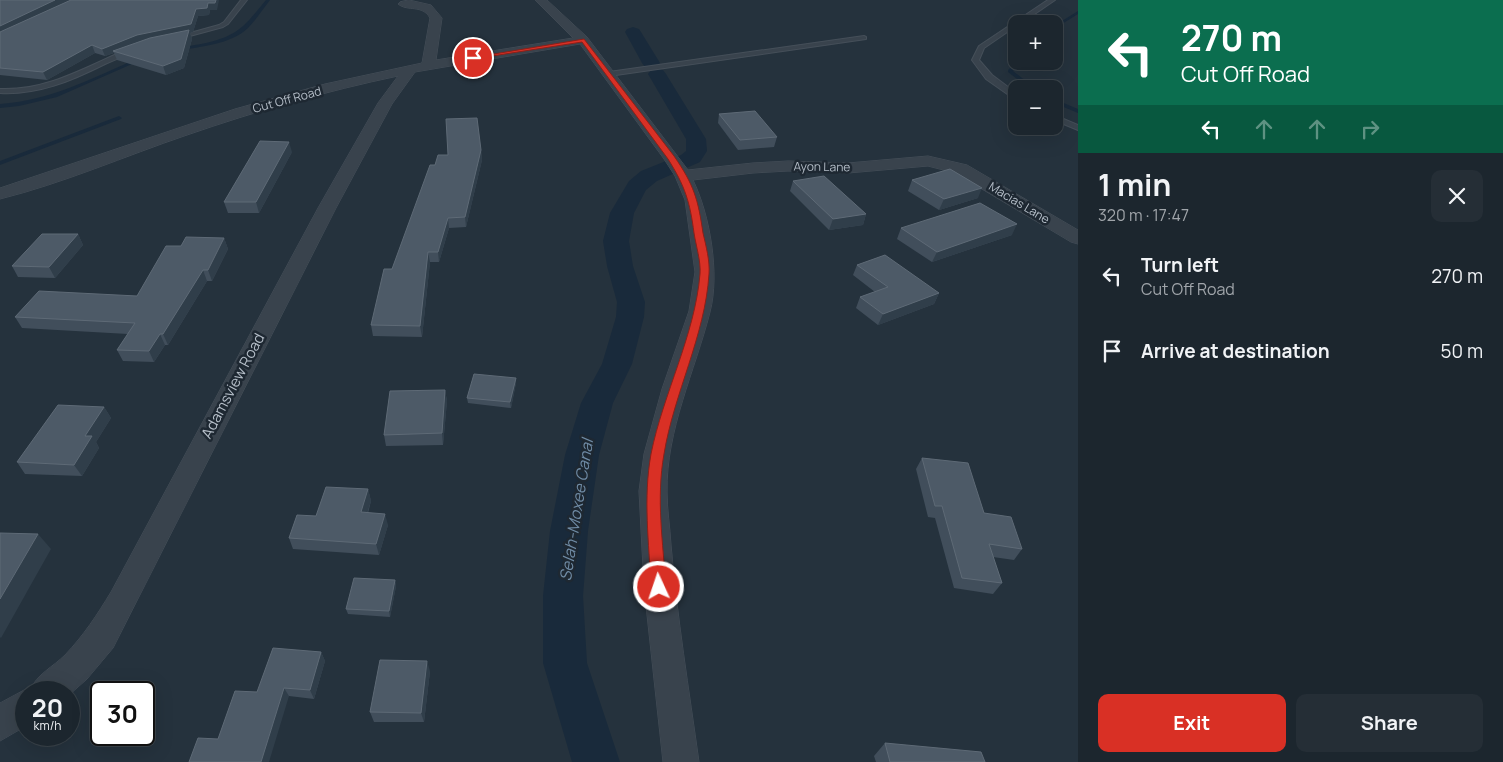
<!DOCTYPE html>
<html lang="en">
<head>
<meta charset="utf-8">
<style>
  body { margin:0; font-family:Manrope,sans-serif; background:#252e36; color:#f1f3f6; height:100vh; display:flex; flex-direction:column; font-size:19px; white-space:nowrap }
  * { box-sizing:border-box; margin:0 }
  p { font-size:16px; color:#a0a5aa }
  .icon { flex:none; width:28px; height:28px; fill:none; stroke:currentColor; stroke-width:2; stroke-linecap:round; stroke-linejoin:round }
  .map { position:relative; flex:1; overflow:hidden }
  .sheet { display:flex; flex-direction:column; background:#1c262e; width:425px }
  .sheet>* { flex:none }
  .hud { background:#0b6e4f; color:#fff; overflow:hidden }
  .tools { position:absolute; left:1008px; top:15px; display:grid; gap:10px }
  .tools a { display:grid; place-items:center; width:55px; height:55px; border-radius:10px; background:#1c262e; box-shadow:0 5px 20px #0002,0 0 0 1px #3a434a; font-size:25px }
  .speed { position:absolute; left:15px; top:681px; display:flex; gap:10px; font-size:25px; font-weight:700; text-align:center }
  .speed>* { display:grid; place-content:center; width:65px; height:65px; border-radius:50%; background:#1c262e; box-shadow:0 5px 20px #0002,0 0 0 1px #3a434a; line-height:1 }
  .speed small { font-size:12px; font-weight:400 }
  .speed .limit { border:2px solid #111; border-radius:8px; background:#fff; color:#111 }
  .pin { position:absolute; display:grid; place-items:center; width:42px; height:42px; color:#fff; margin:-21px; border:2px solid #fff; border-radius:50%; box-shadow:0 1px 5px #0007 }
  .me { position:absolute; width:55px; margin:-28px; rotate:357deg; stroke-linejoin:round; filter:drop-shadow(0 0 4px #0008) }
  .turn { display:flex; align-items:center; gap:18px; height:105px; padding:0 20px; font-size:22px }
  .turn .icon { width:65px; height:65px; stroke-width:2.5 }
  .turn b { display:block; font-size:35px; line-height:42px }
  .lanes { display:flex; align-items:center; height:48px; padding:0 20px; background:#0003; justify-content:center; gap:25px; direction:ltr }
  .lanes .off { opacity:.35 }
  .round { display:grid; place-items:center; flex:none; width:52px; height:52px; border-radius:10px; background:#252e36 }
  .headline { display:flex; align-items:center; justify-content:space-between; height:85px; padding:0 20px }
  h1 { font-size:30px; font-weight:700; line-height:38px }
  .action { display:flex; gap:10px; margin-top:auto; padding:10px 20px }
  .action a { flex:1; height:58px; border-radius:10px; background:#d93025; color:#fff; font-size:20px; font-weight:700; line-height:58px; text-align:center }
  .action a+a { background:#252e36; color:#f1f3f6 }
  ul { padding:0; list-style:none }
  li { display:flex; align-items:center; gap:15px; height:75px; padding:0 20px }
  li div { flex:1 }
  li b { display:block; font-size:19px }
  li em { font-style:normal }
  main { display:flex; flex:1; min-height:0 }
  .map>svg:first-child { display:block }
</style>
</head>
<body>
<main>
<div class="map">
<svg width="1078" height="762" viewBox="0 0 1078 762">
  <rect width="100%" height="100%" fill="#25323d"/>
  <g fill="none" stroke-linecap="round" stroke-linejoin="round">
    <g fill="#192a3b" fill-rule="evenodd">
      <path d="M266 0H270C263 9 256 20 248 28 230 45 201 46 178 51L176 50C185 46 196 45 206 43 240 35 245 25 266 0Z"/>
      <polygon points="1078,11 1078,14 1054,29 1054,26"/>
      <path d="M137 59 141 60 57 97 19 106 0 108V104C53 100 89 79 137 59Z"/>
      <polygon points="1017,61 1022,61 1013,71 1036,89 1030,89 1008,72 1008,70"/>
      <polygon points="1054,99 1078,109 1078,113 1054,103"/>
      <polygon points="119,116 122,118 121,119 0,165 0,161"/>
    </g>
    <g fill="#192a3b" fill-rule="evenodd">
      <polygon points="633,27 639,29 641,32 660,63 657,67 651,68 645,67 642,63 625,32 627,29"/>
      <polygon points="657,69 663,70 666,74 706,139 707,151 700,162 657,181 646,190 634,213 629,241 633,266 645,302 644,317 632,364 613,403 599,455 588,531 583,596 587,663 620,762 572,762 543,663 543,596 550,531 565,455 581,403 602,364 616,317 617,302 607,266 603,241 610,213 629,181 641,171 681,155 686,151 686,139 648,74 651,70"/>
    </g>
    <g stroke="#454f59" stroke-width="2">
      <g id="lane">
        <polygon points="241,0 247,0 228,24 223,27 175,40 172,38 219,25 224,22"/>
        <polygon points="1048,0 1055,0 1020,24 1016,24 1016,26 984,48 979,60 992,75 1016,93 1016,98 1013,98 986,79 972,60 979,46"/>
        <polygon points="864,36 866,37 866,39 609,76 605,74 609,72"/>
        <path d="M128 49 133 50C126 56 114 60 105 64 71 81 38 95 0 93V89C47 91 86 67 128 49Z"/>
        <polygon points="1054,115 1078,125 1078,130 1054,120"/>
      </g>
    </g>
    <g stroke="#454f59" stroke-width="1">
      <path id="street" d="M409 0 431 5 442 18 436 60 573 38 535 0H547L587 37 688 170 753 163 788 161 848 163 928 156 967 165 1078 230V244L1071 242 955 173 928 166 848 173 788 171 753 173 693 180C710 215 720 274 710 312 695 371 666 430 667 492 667 509 670 527 671 545 677 617 689 690 699 762H663L644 587 639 491 644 454 662 389 689 311 695 272 685 200 675 176 664 159 580 44 415 72 392 104 336 208 113 648 87 679 69 695V692H26V726L0 741V703L26 689 30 690C37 674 53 667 65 655 84 635 97 615 111 592L318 208 378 103 398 76C327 91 256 111 187 135 125 156 64 183 0 199V188L235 109 325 84 422 63 430 18C422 4 408 12 398 4L400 2Z"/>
    </g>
    <use href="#lane" fill="#39434d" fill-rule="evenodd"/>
    <use href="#street" fill="#39434d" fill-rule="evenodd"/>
  </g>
  <g fill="#414e5b">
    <polygon points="0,0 217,10 210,10 209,15 198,16 193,32 190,33 192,39 184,68 166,75 117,60 114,53 105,56 95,53 47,80 0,75"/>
    <polygon points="719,114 777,137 774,147 738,150 718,123"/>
    <polygon points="481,150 482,160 466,227 449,228 439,262 430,262 422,337 373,336 371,325 392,269 435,165 448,155"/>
    <polygon points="292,152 259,213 228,213 224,202"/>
    <polygon points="912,180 978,198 939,210 908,191"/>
    <polygon points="793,181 866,214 863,225 829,230 790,191"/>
    <polygon points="901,228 1012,235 932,262 897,239"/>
    <polygon points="78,234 83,245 55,278 18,277 12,266"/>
    <polygon points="224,238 228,249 212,281 207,281 168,345 165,345 154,362 123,361 117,350 128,334 22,328 15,317 137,296 181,246"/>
    <polygon points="857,265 939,293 934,304 878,325 856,308 860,297 875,292 853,275"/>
    <polygon points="516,383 511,408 468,403 467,398"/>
    <polygon points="445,390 447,401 443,445 386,446 384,435"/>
    <polygon points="104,407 111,418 96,442 99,448 82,476 25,474 17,462"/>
    <polygon points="922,458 984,513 1022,549 1014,560 993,557 1002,583 993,594 954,588 935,518 928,517 916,469"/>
    <polygon points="368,489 371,501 368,513 388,525 379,555 293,549 289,538 316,516"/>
    <polygon points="395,580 396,586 390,617 348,614 346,609"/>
    <polygon points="321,652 325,661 314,699 289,696 218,739"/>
    <polygon points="430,671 424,722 374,722 370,712"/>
    <polygon points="885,743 985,762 876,762 874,756"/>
  </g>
  <g fill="#303e4a">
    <polygon points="55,0 72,0 0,35 0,26"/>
    <polygon points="216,0 219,0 217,10 210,10 209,15 198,16 193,32 190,33 192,39 184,68 166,75 163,66 113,51 114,53 105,56 102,49 137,35"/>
    <polygon points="92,45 95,53 47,80 43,72"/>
    <polygon points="289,142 292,152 259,213 256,202"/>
    <polygon points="481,150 482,160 466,227 465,217"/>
    <polygon points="982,188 978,198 939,210 944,199"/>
    <polygon points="866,214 863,225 829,230 833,219"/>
    <polygon points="448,218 449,228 439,262 438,252"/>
    <polygon points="1017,224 1012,235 932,262 937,252"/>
    <polygon points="78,234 83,245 55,278 49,267"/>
    <polygon points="224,238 228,249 212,281 208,270"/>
    <polygon points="428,252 430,262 422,337 420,326"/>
    <polygon points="203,270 207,281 168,345 163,334"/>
    <polygon points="939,293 934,304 878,325 883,314"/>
    <polygon points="160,334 165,345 154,362 149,351"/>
    <polygon points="516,378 516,383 511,408 510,402"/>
    <polygon points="445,390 447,401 443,445 442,433"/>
    <polygon points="104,407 111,418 96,442 99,448 82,476 74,465 85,436"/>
    <polygon points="368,489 371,501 364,523 361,512"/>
    <polygon points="385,514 388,525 379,555 376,544"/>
    <polygon points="38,534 51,549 1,638 0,637 0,599"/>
    <polygon points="395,580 396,586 390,617 389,611"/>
    <polygon points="321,652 325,661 314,699 310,690"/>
    <polygon points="427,661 430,671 424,722 421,713"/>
    <polygon points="284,688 289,696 269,762 261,762"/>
  </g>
  <g fill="#4d5a67" stroke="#5e6a76">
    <polygon points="0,0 55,0 0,26"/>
    <polygon points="71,0 216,0 215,3 208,3 207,8 196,9 191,24 137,35 102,49 92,45 43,72 0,68 0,32"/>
    <polygon points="189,30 181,59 163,66 113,51 150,38"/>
    <polygon points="755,111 777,137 740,140 719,114"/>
    <polygon points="477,118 481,150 465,217 448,218 438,252 428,252 420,326 371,325 384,269 392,269 430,165 435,165 438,155 448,155 446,119"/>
    <polygon points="260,141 289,142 256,202 224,202"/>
    <polygon points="950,169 982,188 944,199 912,180"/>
    <polygon points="824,176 866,214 833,219 793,181"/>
    <polygon points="980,203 1017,224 937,252 901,228"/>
    <polygon points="42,234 78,234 49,267 12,266"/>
    <polygon points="186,237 224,238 208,270 203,270 163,334 160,334 149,351 117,350 135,323 15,317 39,291 137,296 166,246 181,246"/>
    <polygon points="885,255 939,293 883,314 860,297 888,287 857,265"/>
    <polygon points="474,374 516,378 510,402 467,398"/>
    <polygon points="445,390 442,433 384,435 390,391"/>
    <polygon points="58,405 104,407 85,436 92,436 74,465 17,462"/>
    <polygon points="922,458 968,463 984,513 1011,517 1022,549 989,544 1002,583 962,578 942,506 935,506"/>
    <polygon points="326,487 368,489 361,512 385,514 376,544 289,538 297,515 316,516"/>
    <polygon points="0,533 38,534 0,599"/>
    <polygon points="354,578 395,580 389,611 346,609"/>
    <polygon points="273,648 321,652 310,690 284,688 261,762 189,762 198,738 218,739 235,691 257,692"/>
    <polygon points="380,660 427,661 421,713 370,712"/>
    <polygon points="885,743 981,752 985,762 890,762"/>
  </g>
  <path fill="#d93025" stroke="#8d1f18" d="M584 39 674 156C694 185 698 199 703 233 706 246 710 261 709 274 705 336 674 393 664 454 656 498 663 543 666 587L664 592 659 594 654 592 651 587C649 543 643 498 651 454 663 394 695 335 700 274 701 261 696 246 694 233 690 202 685 186 668 159L582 42 473 59 470 58Z"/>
  <g text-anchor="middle" stroke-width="5" stroke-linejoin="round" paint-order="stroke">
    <g font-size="12" fill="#b5bec8" stroke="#1e2832">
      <text transform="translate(287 100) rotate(-15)" y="4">Cut Off Road</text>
      <text transform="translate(822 167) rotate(1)" y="4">Ayon Lane</text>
      <text transform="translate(1019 203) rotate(31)" y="4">Macias Lane</text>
    </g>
    <g font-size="15" fill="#b5bec8" stroke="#1e2832">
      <text transform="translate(233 386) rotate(-62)" y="5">Adamsview Road</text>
    </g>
    <g font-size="16" font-style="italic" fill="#708ca6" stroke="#1e2832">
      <text transform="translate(576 510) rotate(-81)" y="6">Selah-Moxee Canal</text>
    </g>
  </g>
</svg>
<div class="tools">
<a>+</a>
<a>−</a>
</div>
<div class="speed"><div>20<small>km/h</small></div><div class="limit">30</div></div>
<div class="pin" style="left:473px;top:58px;background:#d93025"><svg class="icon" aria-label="arrive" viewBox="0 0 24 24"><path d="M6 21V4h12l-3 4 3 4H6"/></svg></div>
<svg class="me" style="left:659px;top:587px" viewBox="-20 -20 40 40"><circle r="17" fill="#d93025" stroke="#fff" stroke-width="3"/><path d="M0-11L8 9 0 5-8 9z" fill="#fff"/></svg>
</div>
<section class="sheet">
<div class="hud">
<div class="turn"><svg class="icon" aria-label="left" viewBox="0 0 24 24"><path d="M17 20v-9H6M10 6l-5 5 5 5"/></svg><div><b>270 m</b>Cut Off Road</div></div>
<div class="lanes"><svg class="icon" aria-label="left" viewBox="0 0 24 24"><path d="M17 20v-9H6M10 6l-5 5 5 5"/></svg><svg class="icon off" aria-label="ahead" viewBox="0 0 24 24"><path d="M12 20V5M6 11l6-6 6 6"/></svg><svg class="icon off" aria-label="ahead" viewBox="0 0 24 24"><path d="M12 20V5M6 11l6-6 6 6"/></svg><svg class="icon off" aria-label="right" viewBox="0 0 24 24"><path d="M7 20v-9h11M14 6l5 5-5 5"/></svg></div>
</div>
<div class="headline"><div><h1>1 min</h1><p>320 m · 17:47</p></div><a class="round"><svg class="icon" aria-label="close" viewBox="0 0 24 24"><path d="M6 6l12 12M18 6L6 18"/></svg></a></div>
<ul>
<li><svg class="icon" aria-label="left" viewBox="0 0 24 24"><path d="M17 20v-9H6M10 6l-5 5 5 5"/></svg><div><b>Turn left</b><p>Cut Off Road</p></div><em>270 m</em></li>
<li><svg class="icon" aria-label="arrive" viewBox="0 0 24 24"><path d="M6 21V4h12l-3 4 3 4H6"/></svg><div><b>Arrive at destination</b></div><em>50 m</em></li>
</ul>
<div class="action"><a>Exit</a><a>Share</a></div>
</section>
</main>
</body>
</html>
